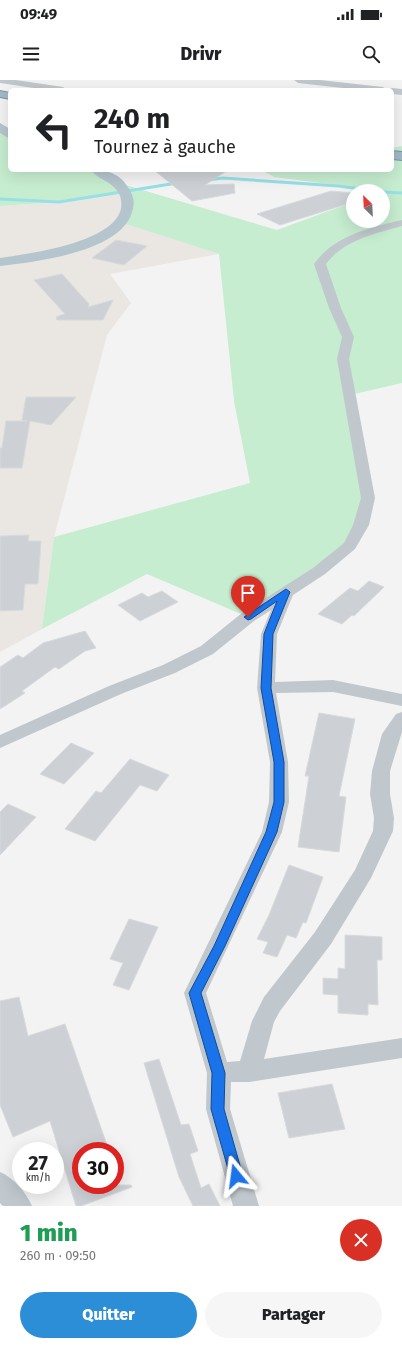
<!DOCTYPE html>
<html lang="fr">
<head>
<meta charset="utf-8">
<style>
  body { margin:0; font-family:"Fira Sans",sans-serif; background:#f6f6f6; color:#202124; height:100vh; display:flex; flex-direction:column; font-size:15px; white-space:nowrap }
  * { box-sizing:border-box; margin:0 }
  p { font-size:13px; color:#757577 }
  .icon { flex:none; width:22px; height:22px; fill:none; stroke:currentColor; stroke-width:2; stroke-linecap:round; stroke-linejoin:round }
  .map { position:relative; height:1126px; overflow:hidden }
  .sheet { display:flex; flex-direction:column; background:#fff; flex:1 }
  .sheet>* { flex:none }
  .top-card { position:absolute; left:8px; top:8px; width:386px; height:84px; border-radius:6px; box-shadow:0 4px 16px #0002; background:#fff; color:#202124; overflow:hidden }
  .needle { width:26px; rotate:336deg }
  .tools { position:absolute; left:346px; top:104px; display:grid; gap:8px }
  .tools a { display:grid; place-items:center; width:44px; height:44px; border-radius:50%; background:#fff; box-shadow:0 4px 16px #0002; font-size:20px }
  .speed { position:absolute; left:12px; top:1062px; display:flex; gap:8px; font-size:20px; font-weight:700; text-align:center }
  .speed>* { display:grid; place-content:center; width:52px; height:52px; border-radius:50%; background:#fff; box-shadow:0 4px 16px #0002; line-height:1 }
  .speed small { font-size:10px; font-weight:400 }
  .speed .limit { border:6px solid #d22; background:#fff; color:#111 }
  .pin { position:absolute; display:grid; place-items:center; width:34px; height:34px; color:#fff; margin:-41px -17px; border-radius:50% 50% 50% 0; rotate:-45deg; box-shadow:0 0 4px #0007 }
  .pin .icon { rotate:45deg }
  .me { position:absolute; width:44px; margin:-22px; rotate:344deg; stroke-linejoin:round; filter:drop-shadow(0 0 3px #0008) }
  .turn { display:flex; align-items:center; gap:14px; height:84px; padding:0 20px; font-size:18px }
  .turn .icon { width:52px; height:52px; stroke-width:2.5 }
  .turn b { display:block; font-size:28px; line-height:34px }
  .round { display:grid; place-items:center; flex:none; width:42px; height:42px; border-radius:21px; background:#f6f6f6 }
  .headline { display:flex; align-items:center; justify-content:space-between; height:68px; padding:0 20px }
  h1 { font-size:24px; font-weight:800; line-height:30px; color:#1e9e55 }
  .action { display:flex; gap:8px; margin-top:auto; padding:8px 20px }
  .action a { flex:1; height:46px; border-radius:24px; background:#2b8ed6; color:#fff; font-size:16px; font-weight:800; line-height:46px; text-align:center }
  .action a+a { background:#f6f6f6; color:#202124 }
  .status { display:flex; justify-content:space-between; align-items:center; height:28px; padding:0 20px; background:#fff; direction:ltr }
  .status svg { height:11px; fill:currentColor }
  header { display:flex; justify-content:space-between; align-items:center; height:52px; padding:0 20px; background:#fff; font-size:18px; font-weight:800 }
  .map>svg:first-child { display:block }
</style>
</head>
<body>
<div class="status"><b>09:49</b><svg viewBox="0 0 49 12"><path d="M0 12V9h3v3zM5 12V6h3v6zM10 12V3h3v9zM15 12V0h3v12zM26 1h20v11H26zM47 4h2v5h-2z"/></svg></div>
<header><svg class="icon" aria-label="menu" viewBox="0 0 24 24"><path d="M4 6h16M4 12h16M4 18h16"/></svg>Drivr<svg class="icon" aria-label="search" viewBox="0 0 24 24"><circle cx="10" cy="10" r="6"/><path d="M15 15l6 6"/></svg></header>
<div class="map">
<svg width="402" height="1126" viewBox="0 0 402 1126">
  <rect width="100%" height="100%" fill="#f4f3f3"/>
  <polygon fill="#eae6e1" points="125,113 121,142 219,174 110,194 131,223 107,255 54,457 42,549 0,572 0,126 59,122"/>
  <polygon fill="#c6edd0" points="0,47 10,55 10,90 97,90 119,103 277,150 353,122 353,141 383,141 383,111 274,97 261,90 392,90 392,68 402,66 402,303 350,315 368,418 350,466 248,537 147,494 42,549 54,457 250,403 234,321 219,174 120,142 125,113 59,122 0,126"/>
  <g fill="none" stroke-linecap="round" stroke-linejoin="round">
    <g stroke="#97e0e6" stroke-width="3">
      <polyline points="208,100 223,98 338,106 376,111"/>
      <polyline points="383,112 402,113"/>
      <polyline points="0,119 59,122 177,103"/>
    </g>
  </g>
  <g fill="#cdd0d4" stroke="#d7dadd">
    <polygon points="154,90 228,90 205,105 234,104 235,113 192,121"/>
    <polygon points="331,111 353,113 353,122 280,145 257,134"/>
    <polygon points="116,160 147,166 124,185 92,178"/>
    <polygon points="62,194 89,224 88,227 113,220 103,240 57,240 56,237 65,234 34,200"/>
    <polygon points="26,317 76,317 51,345 30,341 22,388 0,388 0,368 2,368 6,341 27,341 22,340"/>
    <polygon points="29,455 28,461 41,461 38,504 25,504 23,530 0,531 0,456"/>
    <polygon points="369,501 384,507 354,536 352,535 342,544 318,534 350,508 358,511"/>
    <polygon points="162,511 178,522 140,541 118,525 142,513 148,517"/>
    <polygon points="85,551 96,568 85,571 59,589 55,587 22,611 25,613 0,629 0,587 18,575 23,578 43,563"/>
    <polygon points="319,633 355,639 339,716 346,717 339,772 298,767 309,696 305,696"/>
    <polygon points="71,663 94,673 64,704 40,694"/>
    <polygon points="130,679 169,695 157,711 140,705 95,761 65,749 96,711 101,713"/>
    <polygon points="8,724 36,737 0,775 0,732"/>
    <polygon points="289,785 323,797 306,843 303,842 296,858 287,855 277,877 263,873 268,862 257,859 269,835"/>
    <polygon points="129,839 158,847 129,910 113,905 123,883 110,879"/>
    <polygon points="345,855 382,857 382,880 377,880 378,925 368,924 368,935 338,933 338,915 323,914 323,898 338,899 338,888 345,889"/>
    <polygon points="19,917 28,956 65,944 109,1071 81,1071 81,1105 131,1105 132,1107 81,1126 76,1126 50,1041 13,1057 0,1025 0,921"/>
    <polygon points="159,979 181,1045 189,1044 198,1071 190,1074 201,1108 209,1104 220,1126 193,1126 179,1097 144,983"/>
    <polygon points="332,1004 345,1049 289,1058 278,1013"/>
  </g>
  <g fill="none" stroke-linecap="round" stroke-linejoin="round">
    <g stroke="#7a96a8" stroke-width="2">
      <g id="trunk">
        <polygon points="0,11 10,13 10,19 0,17"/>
        <polygon points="392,71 402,72 402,80 392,79"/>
      </g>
    </g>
    <g fill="#c0c8cd" fill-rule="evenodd">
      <polygon points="0,0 16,0 63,7 67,10 47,10 0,3"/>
      <polygon points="294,0 320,0 383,7 387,10 361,10 298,3"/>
      <polygon points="392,8 402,9 402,15 392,14 392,10 388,10"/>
      <path d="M402 140V146C374 154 344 160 326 184L341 228 354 257 349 279 375 418 369 445 355 469 325 494 293 515 277 554 275 602 333 600 402 614V626L333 612 276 613 288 682 289 722 282 752 206 913 227 982 240 981 252 941 264 917 315 852 355 790 373 751 374 738 370 714 372 691 382 654 396 634 402 632V652L390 691V714L394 738 393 751 371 798 331 864 280 931 274 942 264 979 402 958V978L249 1002H231L230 1029 259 1126H233L206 1029 207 993 184 913 262 752 269 722 270 682 257 608 261 554 271 530 254 541 213 574 175 593 121 614 0 668V655L109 606 163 585 201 566 242 533 313 488 344 463 353 445 361 418 337 279 342 257 329 228 314 184C335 155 369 148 402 140Z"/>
      <path d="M0 1092C14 1098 26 1112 32 1126H3L0 1123Z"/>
    </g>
    <g fill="#b5c5ce" fill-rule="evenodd">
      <polygon points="0,43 10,49 10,59 0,53"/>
      <path d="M91 90C108 90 120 93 129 109 134 117 135 123 132 132 121 172 35 182 0 186V178C27 174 135 161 120 116 114 101 99 101 91 90Z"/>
    </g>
    <use href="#trunk" fill="#a2b8c5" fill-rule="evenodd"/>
  </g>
  <polygon fill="#1a73e8" stroke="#114b97" points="286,509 290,512 273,554 271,608 284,682 284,722 277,752 225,866 201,913 225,993 224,1029 243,1096 241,1101 236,1103 232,1101 230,1096 211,1029 212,993 189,913 214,866 266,752 274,722 274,682 261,608 264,554 277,521 251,539 248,540 244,537"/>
</svg>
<div class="tools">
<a><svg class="needle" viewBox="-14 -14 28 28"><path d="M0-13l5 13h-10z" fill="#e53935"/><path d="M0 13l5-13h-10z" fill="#757577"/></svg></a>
</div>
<div class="speed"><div>27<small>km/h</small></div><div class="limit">30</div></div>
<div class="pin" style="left:248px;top:537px;background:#d93025"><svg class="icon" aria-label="arrive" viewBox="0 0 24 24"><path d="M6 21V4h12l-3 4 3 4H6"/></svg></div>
<svg class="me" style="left:236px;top:1096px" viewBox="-20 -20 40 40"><path d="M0-17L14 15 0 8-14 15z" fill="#1a73e8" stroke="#fff" stroke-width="4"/></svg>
<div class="top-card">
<div class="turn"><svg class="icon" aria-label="left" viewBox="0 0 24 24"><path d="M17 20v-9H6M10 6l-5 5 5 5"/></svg><div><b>240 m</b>Tournez à gauche</div></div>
</div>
</div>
<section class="sheet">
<div class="headline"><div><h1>1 min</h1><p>260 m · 09:50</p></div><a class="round" style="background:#d93025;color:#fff"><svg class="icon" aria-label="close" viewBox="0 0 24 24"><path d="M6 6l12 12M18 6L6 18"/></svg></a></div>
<div class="action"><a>Quitter</a><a>Partager</a></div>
</section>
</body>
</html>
